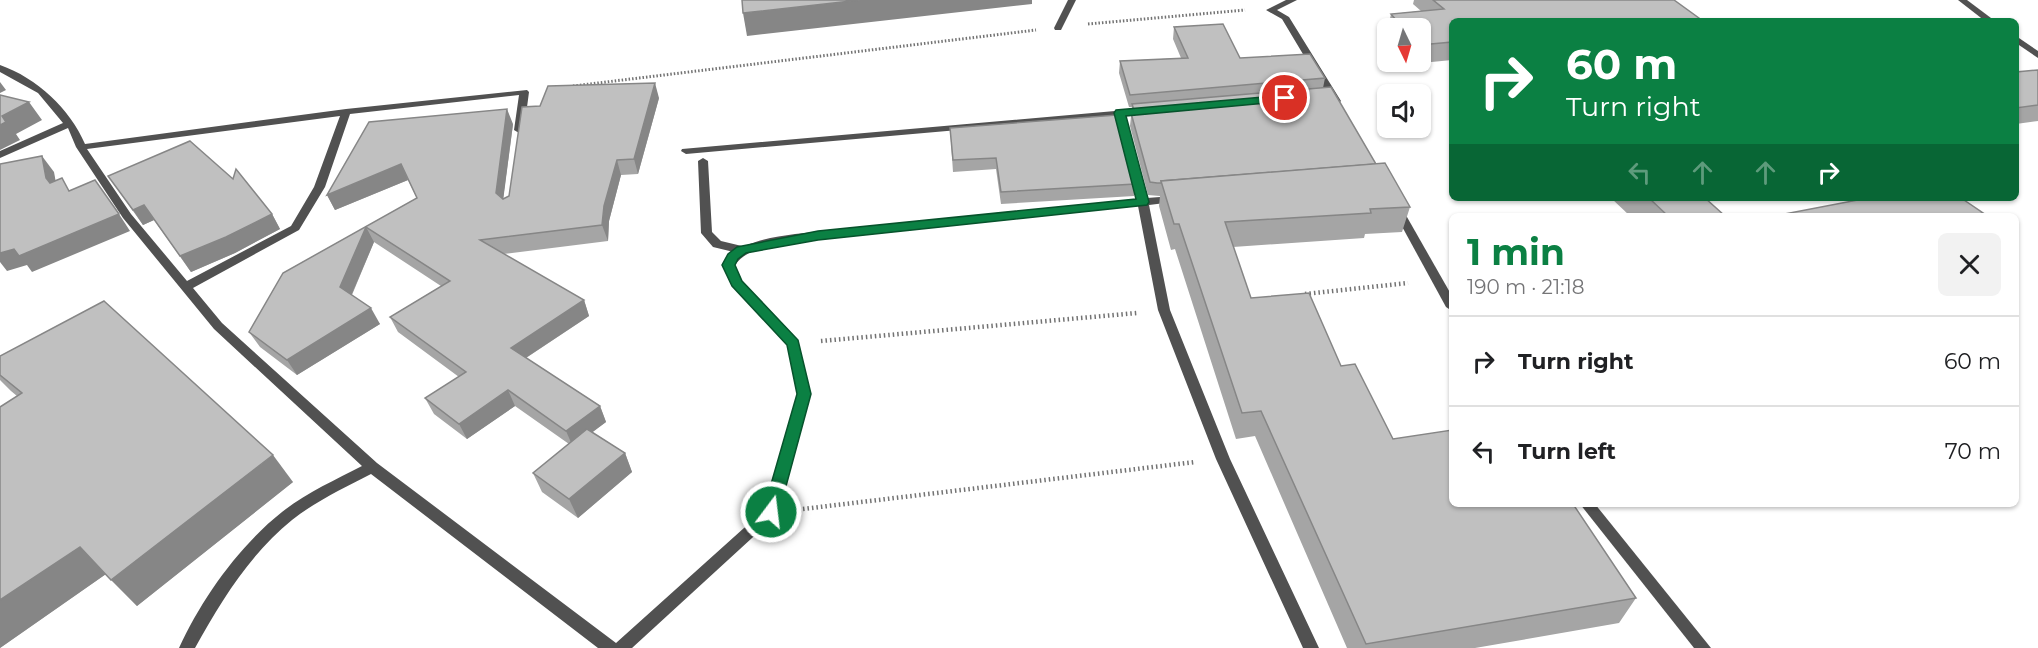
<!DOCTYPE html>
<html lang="en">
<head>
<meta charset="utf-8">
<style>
  body { margin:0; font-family:Montserrat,sans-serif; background:#f2f2f2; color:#202124; height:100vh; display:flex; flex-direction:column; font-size:22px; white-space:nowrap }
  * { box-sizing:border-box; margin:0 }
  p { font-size:20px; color:#757577 }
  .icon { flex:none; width:33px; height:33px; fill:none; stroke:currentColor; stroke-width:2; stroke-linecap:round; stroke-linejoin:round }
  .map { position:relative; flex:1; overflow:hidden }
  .drawer { position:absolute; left:1449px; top:213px; width:570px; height:294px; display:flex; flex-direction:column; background:#fff; border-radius:9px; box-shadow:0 2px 4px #0004 }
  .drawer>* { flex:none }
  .guide { position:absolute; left:1449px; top:18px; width:570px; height:183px; border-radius:9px; box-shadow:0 2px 4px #0004; background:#0b8043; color:#fff; overflow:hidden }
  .needle { width:39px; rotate:175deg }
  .controls { position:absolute; left:1377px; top:18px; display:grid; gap:12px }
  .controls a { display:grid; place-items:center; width:54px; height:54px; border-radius:9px; background:#fff; box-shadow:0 2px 4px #0004; font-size:30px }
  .pin { position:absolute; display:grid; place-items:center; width:51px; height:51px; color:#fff; margin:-26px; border:3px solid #fff; border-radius:50%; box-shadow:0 2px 6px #0007 }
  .me { position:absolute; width:66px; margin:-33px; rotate:15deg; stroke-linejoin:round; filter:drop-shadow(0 0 4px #0008) }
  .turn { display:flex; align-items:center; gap:21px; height:126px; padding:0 18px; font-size:27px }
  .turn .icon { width:78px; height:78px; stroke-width:2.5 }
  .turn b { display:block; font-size:42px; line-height:51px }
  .lanes { display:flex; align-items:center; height:57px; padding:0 18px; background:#0003; justify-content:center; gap:30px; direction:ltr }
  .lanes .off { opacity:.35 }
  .round { display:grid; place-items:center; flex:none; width:63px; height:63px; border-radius:9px; background:#f2f2f2 }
  .summary { display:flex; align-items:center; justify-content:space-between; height:102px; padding:0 18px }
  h1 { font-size:36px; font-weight:700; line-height:45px; color:#0b8043 }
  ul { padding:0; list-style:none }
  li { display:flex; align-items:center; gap:18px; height:90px; padding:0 18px; border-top:2px solid #e0e0e0 }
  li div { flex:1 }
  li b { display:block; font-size:22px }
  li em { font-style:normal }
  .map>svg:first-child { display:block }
</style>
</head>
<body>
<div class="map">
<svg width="2038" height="648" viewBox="0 0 2038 648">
  <rect width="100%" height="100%" fill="#fff"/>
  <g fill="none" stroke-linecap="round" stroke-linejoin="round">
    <g stroke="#737373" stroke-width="3" stroke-dasharray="1.5 2" stroke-linecap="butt">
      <polyline points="1088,24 1245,10"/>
      <polyline points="573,86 1036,30"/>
    </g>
    <g stroke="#737373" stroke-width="4.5" stroke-dasharray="1.5 3" stroke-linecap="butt">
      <polyline points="1305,294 1408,283"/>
      <polyline points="821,341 1137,313"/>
      <polyline points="803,509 1195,462"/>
    </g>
    <polygon fill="#515151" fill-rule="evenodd" points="703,158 708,161 712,232 721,241 746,247 748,250 746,253 742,254 713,247 701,233 698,161"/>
    <g fill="#515151" fill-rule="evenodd">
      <polygon points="1068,0 1076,0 1061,30 1055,30 1054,28"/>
      <polygon points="1286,0 1297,0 1277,10 1289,17 1341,101 1339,103 1333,103 1331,101 1282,19 1266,10"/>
      <polygon points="1958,0 1967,0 1995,21 1985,21"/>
      <polygon points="2016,36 2038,51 2038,58 2016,43"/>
      <path d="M0 65C37 78 70 109 85 144L346 109 527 90 529 92 524 130 519 133 514 130 519 95 350 114 325 187 299 230 193 288 222 323 377 463 616 643 765 509 798 394 788 344 732 286 723 265C739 241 769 238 795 234L1137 199 1116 116 686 154 681 151 682 149 1149 108V112L1125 115 1147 198 1173 196 1178 199 1173 202 1149 205 1170 310 1230 459 1319 648H1303L1216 459 1158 310 1138 206 795 242C774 245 748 247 735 265L741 281 798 340 810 394 778 512 776 516 632 648H598L371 474C344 488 316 501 292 520 250 554 221 601 195 648H179C202 598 239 546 282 512 306 493 335 480 362 466L214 329 123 218 76 147 68 128 0 158V151L63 123 38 93 0 72ZM340 116 314 187 291 226 187 281 131 214 87 149Z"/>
      <polygon points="1398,207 1403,210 1452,296 1452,311 1446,307 1393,210"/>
      <polygon points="1580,504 1595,504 1711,648 1694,648"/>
    </g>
  </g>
  <g fill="#a5a5a5">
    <polygon points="1414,0 1674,0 1452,21 1452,60 1411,64 1409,62 1420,62 1420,28 1388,28 1388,33 1387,32 1391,14 1421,11 1413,4"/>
    <polygon points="1174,27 1240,58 1325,78 1323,88 1376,164 1410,207 1402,232 1365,234 1364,238 1233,247 1251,298 1341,366 1393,439 1636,598 1619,623 1475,648 1347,648 1255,436 1236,439 1175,249 1171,250 1159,206 1160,196 1148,195 1130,126 1132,107 1129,107 1119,73 1120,61 1181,58 1173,39"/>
    <polygon points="2038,70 2038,121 2016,124 2016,72"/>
    <polygon points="659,98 638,174 621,175 609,221 608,241 503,254 584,300 589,316 526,358 600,406 606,422 592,432 625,453 632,472 578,518 542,492 533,473 569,444 515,406 467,439 434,414 425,398 459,377 398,332 390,317 441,286 374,242 352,295 380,324 297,375 260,347 249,332 283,273 417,198 408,180 335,210 327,195 513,124 503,199 509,196"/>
    <polygon points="950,128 1135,184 1134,196 1001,204 996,169 953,172"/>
    <polygon points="108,176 272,214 280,229 235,253 191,272 154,220 143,225"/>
    <polygon points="1611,198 1705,198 1725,216 1630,216"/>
    <polygon points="0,356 293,482 137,606 106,574 0,648 17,396 11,391 0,380"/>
  </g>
  <g fill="#868686">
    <polygon points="860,0 1032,0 1032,4 747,36 743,13"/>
    <polygon points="0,82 6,90 0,93"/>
    <polygon points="655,83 659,98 638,174 634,159"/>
    <polygon points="29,102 42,120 16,134 20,140 0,150 0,125 2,116"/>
    <polygon points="507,109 513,124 502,209 496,193"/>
    <polygon points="42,156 54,172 58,194 46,178"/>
    <polygon points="617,160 621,175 609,221 608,241 602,225 604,206"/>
    <polygon points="401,164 408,180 335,210 327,195"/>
    <polygon points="144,205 154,220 143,225 133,210"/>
    <polygon points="119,214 130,231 32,272 27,265 7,271 0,262 0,253"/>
    <polygon points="272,214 280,229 235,253 191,272 180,256"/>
    <polygon points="366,227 374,242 348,303 340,287"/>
    <polygon points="584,300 589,316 518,363 511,348"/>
    <polygon points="371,308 380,324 297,375 287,360"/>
    <polygon points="508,390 515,406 467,439 459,424"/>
    <polygon points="600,406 606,422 573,447 566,431"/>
    <polygon points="625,453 632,472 578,518 569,499"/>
    <polygon points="273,455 293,482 137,606 111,580"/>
    <polygon points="80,547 106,574 0,648 0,600"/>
  </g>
  <g fill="#c0c0c0" stroke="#868686" stroke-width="1.5">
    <polygon points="742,0 860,0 743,13"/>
    <polygon points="1433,0 1674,0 1703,21 1452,21 1452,42 1420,45 1420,28 1403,28 1391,14 1444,9"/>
    <polygon points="1223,24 1240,58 1310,54 1325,78 1130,95 1120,61 1188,58 1174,27"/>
    <polygon points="2038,70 2038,105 2016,108 2016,72"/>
    <polygon points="655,83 634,159 617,160 604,206 602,225 480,240 584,300 511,348 600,406 566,431 508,390 459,424 425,398 466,372 390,317 450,281 366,227 340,287 371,308 287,360 249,332 283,273 417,198 401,164 327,195 369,122 507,109 496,193 503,199 509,196 522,107 540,106 548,86"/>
    <polygon points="1331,87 1376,164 1161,181 1162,183 1157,183 1150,182 1131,113 1135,113 1132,104"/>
    <polygon points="0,95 29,102 2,116 6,122 0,125"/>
    <polygon points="1117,115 1135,184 1001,192 996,158 953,160 950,128"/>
    <polygon points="190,141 233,179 236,169 272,214 226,237 180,256 144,205 133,210 108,176"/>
    <polygon points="42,156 46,178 50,183 62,178 69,191 95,180 119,214 19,256 14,249 0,253 0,164"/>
    <polygon points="1385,163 1410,207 1370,209 1371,213 1225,222 1251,298 1309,293 1341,366 1355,364 1393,439 1452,430 1452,504 1573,504 1636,598 1366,644 1261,411 1242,413 1179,224 1174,224 1161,181"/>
    <polygon points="1649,198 1705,198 1725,216 1668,216"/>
    <polygon points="1868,198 1961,198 1983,213 1970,216 1774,216"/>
    <polygon points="104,301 273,455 111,580 80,547 0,600 0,407 22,393 0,375 0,356"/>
    <polygon points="587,429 625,453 569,499 533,473"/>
  </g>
  <polygon fill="#0b8043" stroke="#07532c" stroke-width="1.5" points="1285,95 1289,96 1289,101 1126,116 1149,202 1147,205 818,240 746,253 738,259 735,265 742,281 798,340 811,394 779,512 777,517 771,519 766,517 763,512 797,394 787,345 732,286 722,265 728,254 737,247 818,231 1136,199 1114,113 1116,110"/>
</svg>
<div class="controls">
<a><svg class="needle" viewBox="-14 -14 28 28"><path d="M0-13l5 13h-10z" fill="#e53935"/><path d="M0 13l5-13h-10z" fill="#757577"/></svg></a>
<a><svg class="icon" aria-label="sound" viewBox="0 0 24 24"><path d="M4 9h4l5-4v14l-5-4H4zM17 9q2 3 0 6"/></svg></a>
</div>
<div class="pin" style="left:1285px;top:98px;background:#d93025"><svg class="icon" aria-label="arrive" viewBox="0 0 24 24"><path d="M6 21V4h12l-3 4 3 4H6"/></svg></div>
<svg class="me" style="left:771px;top:512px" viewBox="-20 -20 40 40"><circle r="17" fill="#0b8043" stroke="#fff" stroke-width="3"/><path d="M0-11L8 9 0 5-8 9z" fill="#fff"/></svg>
<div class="guide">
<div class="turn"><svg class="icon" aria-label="right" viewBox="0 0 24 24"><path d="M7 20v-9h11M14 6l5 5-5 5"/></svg><div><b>60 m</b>Turn right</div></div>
<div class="lanes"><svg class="icon off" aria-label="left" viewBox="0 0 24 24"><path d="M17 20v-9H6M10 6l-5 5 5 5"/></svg><svg class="icon off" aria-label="ahead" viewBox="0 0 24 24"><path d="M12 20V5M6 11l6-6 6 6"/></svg><svg class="icon off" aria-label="ahead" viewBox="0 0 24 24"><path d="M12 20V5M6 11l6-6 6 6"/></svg><svg class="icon" aria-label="right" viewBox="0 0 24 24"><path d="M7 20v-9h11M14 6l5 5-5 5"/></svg></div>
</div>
<section class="drawer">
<div class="summary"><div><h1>1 min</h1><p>190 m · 21:18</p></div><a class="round"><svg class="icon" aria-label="close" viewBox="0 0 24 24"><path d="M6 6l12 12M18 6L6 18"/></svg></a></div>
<ul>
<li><svg class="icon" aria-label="right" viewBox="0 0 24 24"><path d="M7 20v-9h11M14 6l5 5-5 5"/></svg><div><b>Turn right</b></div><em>60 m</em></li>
<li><svg class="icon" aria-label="left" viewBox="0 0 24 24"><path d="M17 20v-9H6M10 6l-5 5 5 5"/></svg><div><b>Turn left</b></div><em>70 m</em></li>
</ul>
</section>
</div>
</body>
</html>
